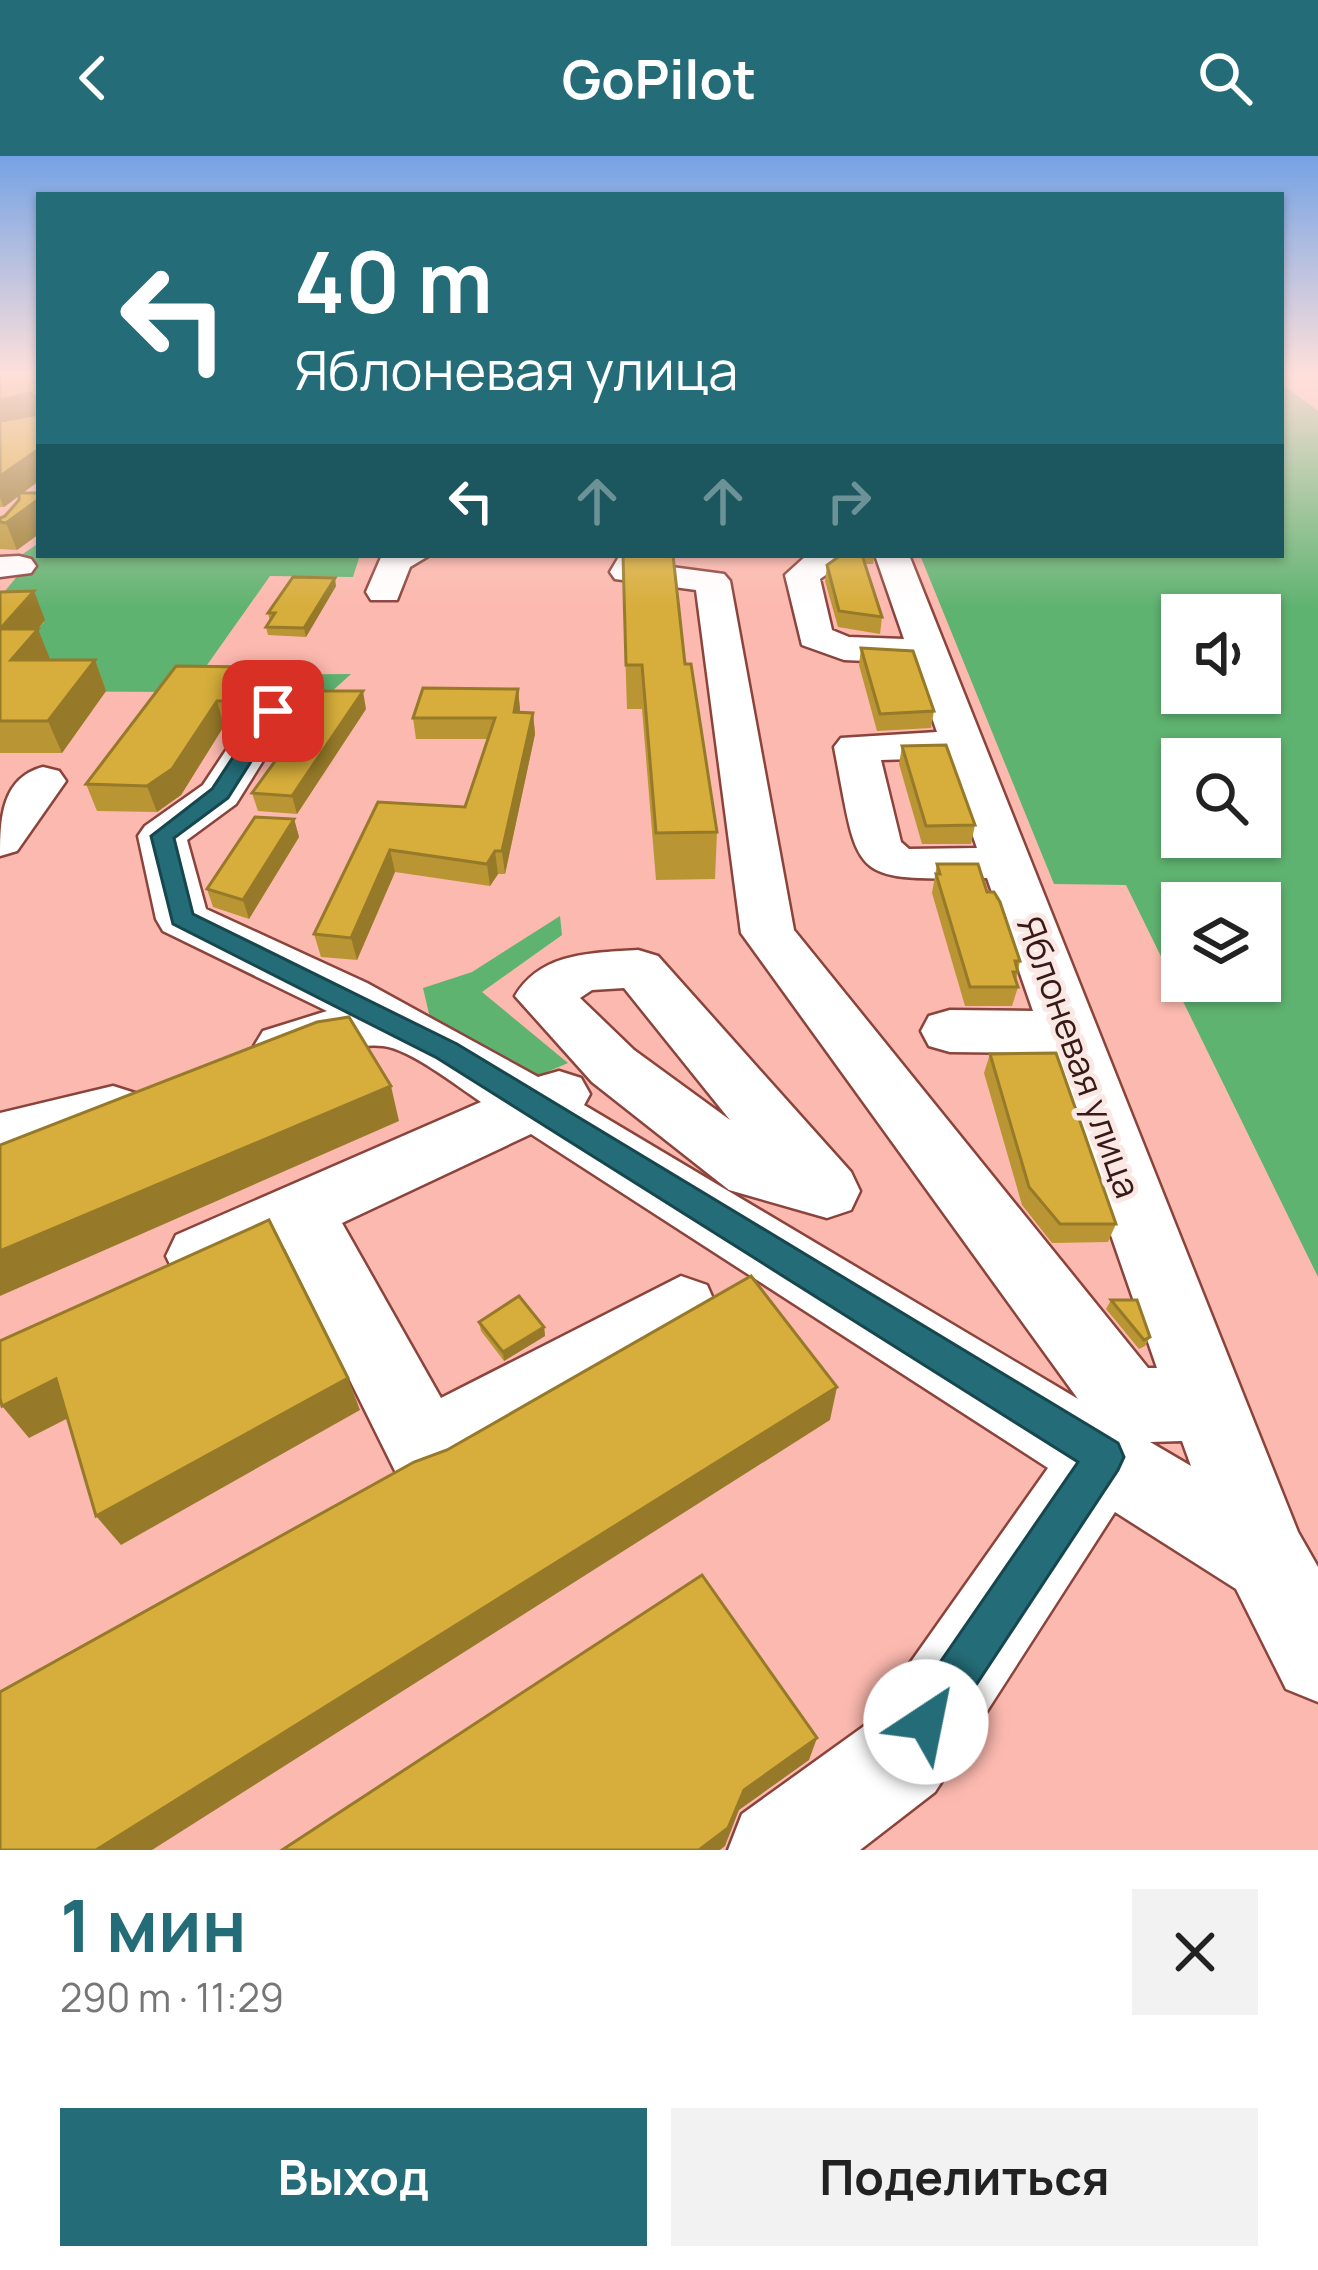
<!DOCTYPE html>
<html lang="ru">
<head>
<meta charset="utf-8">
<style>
  body { margin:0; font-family:Manrope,sans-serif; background:#f2f2f2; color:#222; height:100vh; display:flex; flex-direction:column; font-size:45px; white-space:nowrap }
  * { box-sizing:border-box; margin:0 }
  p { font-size:39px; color:#767676 }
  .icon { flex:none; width:66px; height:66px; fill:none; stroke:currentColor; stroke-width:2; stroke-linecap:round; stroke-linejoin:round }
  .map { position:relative; height:1694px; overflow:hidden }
  .sheet { display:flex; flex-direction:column; background:#fff; flex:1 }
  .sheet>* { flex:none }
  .guide { position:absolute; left:36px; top:36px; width:1248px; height:366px; border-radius:0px; box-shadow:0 3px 9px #0004; background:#246d78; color:#fff; overflow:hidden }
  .buttons { position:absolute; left:1161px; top:438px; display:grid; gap:24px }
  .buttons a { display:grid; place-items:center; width:120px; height:120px; border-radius:0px; background:#fff; box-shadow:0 3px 9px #0004; font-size:60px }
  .pin { position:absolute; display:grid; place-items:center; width:102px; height:102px; color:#fff; margin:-51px; border-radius:24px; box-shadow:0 6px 18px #0006 }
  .me { position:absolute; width:132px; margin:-66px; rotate:34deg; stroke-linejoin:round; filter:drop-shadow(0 0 9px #0008) }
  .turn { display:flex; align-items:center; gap:42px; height:252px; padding:0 60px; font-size:54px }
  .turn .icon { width:156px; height:156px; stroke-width:2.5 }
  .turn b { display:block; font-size:84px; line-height:102px }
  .lanes { display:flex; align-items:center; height:114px; padding:0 60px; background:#0003; justify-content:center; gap:60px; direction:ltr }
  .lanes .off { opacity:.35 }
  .round { display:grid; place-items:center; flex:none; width:126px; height:126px; border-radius:0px; background:#f2f2f2 }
  .head { display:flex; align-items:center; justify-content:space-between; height:204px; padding:0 60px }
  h1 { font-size:72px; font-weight:700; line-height:90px; color:#246d78 }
  .button { display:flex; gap:24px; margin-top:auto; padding:24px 60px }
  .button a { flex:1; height:138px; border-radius:0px; background:#246d78; color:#fff; font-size:48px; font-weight:700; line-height:138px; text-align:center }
  .button a+a { background:#f2f2f2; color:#222 }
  header { display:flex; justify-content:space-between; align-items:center; height:156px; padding:0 60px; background:#246d78; color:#fff; font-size:54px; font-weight:700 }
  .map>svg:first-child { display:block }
</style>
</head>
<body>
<header><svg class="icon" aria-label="back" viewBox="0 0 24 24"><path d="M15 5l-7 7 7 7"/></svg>GoPilot<svg class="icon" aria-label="search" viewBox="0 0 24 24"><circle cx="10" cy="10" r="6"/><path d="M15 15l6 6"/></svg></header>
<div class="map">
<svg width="1318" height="1694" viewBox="0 0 1318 1694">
  <rect width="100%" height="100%" fill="#fcb9af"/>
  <g fill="#5fb370" fill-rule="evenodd">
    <path d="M1281 227 1318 255V1121L1126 729 1054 728 920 399H1281ZM1182 459H1260V537H1182ZM1260 603V681H1182V603ZM1182 747H1260V825H1182Z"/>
    <polygon points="39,387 39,399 360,399 353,421 270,420 200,519 351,518 330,537 0,535 13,503 44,466 0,441 19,418 11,406"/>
    <polygon points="560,760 562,779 482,836 568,907 535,921 430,862 423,832 472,816"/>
  </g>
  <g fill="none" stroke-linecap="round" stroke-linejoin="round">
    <g stroke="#8b443b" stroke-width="5">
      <g id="minor">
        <polygon points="382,399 430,399 410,411 397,444 371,444 366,436"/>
        <path d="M620 399H654L649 408 724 418 730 425 794 774 1148 1212H1157L1048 897 950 896 929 890 921 875 929 860 950 854 1033 855 987 722C847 724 860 726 834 591L841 582 937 576 913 507 844 504 802 489 785 419 807 399H841L843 407 820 423 832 474 849 481 904 483 875 399H909L1298 1376 1318 1411V1546L1286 1533 1236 1433 1115 1356 935 1636 860 1694H728L742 1658 867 1568 1048 1312 531 978 342 1067 441 1242 681 1120 707 1129 717 1152 707 1175 454 1321 426 1332 398 1321 285 1093 201 1130 176 1121 166 1100 176 1079 481 946C457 930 410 893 383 890 341 885 303 917 263 905L254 890 263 875 327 855 163 775 156 763 138 680 145 670 203 629 258 546 273 542 288 546 294 555 236 648 187 684 206 753 367 827 538 921 559 915 581 922 590 938 584 949 1078 1243 741 777 696 434 615 423 610 416ZM946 602 977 692 909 693 901 686 881 604ZM1182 1285 1191 1310 1150 1286Z"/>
        <polygon points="19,400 31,403 36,410 31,417 0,421 0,401"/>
        <path d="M43 611 59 615 66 625 17 695 0 700C0 664 1 622 43 611Z"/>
        <path d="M638 794 658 800 851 1016 860 1035 851 1054 827 1062 729 1034 592 926 515 840C541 796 592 797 638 794ZM624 832 730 964 634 894 580 842 592 834Z"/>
        <polygon points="113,930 135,937 144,954 135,971 0,1007 0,957"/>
      </g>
    </g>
    <use href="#minor" fill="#fff" fill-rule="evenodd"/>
  </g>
  <g fill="#b99633">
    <polygon points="0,215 39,215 23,337 39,337 39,378 17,394 0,393 0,362 5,360 19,344 19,340 4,351 0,351"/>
    <polygon points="622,399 685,508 717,676 715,723 656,724 642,553 627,553"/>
    <polygon points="841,399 875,399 873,408 865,408 882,461 880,478 838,471 825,425 827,409"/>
    <polygon points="336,430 306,481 268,479 266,471 270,465 268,457"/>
    <polygon points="0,436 45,464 38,473 49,504 95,504 106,535 62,597 0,597"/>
    <polygon points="861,492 934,555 931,572 877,575 859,509"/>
    <polygon points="176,510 257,536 236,570 224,570 181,639 157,656 97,655 86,628"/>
    <polygon points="518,533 520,556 533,557 535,578 505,718 498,718 490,730 395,716 357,804 321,801 314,778 378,646 465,651 488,583 416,583 413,562"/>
    <polygon points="366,553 297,658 258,655 252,637"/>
    <polygon points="902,590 975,669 971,688 922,688 899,608"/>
    <polygon points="294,663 299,681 249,763 213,751 207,733"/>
    <polygon points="937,708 987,736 1020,805 1016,825 1018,831 1012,850 965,850 932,737"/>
    <polygon points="990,898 1116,1068 1108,1086 1052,1087 1022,1049 984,917"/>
    <polygon points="1111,1144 1150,1181 1145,1190 1139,1193 1106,1153"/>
    <polygon points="479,1166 544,1171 545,1180 504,1205 481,1175"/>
  </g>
  <g fill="#967a29">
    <polygon points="30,237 38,261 0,270 0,244"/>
    <polygon points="39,293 39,325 4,351 0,342 0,320"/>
    <polygon points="39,343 39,378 17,394 6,367"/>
    <polygon points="335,422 336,430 306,481 304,472"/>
    <polygon points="34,435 45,464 38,473 50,503 24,535 0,473"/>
    <polygon points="95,504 106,535 62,597 48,565"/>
    <polygon points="250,511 257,536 236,570 229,545"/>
    <polygon points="518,533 520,553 516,577 514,556"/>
    <polygon points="363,535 366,553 297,658 292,640"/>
    <polygon points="217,545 224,570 181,639 157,656 147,630"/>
    <polygon points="533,557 535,578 505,718 502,695"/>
    <polygon points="294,663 299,681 249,763 243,744"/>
    <polygon points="390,694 395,716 357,804 351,782"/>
    <polygon points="495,695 498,718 490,730 487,708"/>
    <polygon points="391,930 399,965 0,1140 0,1095"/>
    <polygon points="544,1171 545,1180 504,1205 503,1196"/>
    <polygon points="348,1222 360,1254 121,1389 96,1360"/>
    <polygon points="56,1223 80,1256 29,1282 2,1250"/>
    <polygon points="837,1231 830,1264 152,1694 96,1694"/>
    <polygon points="817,1582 809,1604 739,1654 725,1690 720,1694 699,1694 744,1634"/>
  </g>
  <g fill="#d7ae3b" stroke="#967a29" stroke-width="3">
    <polygon points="0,215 39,215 39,293 0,320 0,265 34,259 35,241 30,237 0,244"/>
    <polygon points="19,337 39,337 39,343 6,367 0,366 0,362 5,360 19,344"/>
    <polygon points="623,399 673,399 685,508 691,508 717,676 656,677 642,509 626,509"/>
    <polygon points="841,399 862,399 882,461 839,455 827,409"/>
    <polygon points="293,421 335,422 304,472 266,471 275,457 268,457"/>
    <polygon points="34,435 0,473 0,436"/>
    <polygon points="0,473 38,473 11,504 95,504 48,565 0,565"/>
    <polygon points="861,492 913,495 934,555 880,558"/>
    <polygon points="176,510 250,511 229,545 217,545 172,613 147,630 86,628"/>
    <polygon points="423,532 518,533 514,556 533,557 502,695 495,695 487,708 390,694 351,782 314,778 378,646 465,651 495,562 413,562"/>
    <polygon points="319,535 363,535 292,640 252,637 307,561"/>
    <polygon points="946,589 975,669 926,670 902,590"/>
    <polygon points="255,661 294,663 243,744 207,733"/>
    <polygon points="937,708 978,708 987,736 994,736 1000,746 1020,805 1015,805 1018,816 1013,816 1018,831 970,831 936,718 940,718"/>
    <polygon points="349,861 391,930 0,1095 0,989 317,866"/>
    <polygon points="1056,897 1116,1068 1060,1068 1029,1031 990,898"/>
    <polygon points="269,1064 348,1222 96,1360 56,1223 2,1250 0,1242 0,1185"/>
    <polygon points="751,1120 837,1231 96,1694 0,1694 0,1536 414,1306 447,1294"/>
    <polygon points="519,1140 544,1171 503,1196 479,1166"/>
    <polygon points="1111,1144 1137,1144 1150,1181 1144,1184"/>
    <polygon points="702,1419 817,1582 744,1634 728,1672 699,1694 282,1694"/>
  </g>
  <linearGradient id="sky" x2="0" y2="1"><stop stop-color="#75a2e4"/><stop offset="0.48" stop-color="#fee0db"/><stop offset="1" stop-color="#fee0db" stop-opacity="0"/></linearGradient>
  <rect width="1318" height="452" fill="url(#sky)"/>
  <polygon fill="#246d78" stroke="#17474e" stroke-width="3" points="273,549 283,555 228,642 174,682 193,758 457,888 1118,1287 1124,1301 1118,1314 941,1582 926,1589 910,1582 903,1566 910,1550 1078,1306 437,902 173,768 151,680 212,633 266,551"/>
  <g text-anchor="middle" stroke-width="10" stroke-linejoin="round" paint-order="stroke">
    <g font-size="36" fill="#381915" stroke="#fae8e5">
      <text transform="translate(1079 901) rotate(70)" y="13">Яблоневая улица</text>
    </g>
  </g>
</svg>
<div class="buttons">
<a><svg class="icon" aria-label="sound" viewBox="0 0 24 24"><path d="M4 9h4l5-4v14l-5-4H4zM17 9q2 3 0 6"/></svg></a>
<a><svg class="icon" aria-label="search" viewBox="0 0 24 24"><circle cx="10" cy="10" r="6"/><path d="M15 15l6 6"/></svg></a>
<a><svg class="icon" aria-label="layers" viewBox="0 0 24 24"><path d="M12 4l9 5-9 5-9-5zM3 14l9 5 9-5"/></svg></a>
</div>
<div class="pin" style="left:273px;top:555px;background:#d93025"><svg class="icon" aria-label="arrive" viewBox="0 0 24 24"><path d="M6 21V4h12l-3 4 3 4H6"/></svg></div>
<svg class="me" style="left:926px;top:1566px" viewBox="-20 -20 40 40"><circle r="19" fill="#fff"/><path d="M0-13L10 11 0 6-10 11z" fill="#246d78"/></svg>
<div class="guide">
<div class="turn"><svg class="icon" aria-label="left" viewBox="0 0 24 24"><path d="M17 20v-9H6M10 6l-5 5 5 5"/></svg><div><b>40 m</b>Яблоневая улица</div></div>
<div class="lanes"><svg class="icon" aria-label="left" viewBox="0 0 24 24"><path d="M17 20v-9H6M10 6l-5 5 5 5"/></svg><svg class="icon off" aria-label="ahead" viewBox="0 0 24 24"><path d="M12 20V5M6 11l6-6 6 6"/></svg><svg class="icon off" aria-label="ahead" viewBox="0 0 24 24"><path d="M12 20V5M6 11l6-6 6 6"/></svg><svg class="icon off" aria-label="right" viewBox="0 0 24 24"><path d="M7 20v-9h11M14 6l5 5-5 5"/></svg></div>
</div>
</div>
<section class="sheet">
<div class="head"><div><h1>1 мин</h1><p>290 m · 11:29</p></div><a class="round"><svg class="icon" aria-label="close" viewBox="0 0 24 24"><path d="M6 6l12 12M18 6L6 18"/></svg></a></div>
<div class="button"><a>Выход</a><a>Поделиться</a></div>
</section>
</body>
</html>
